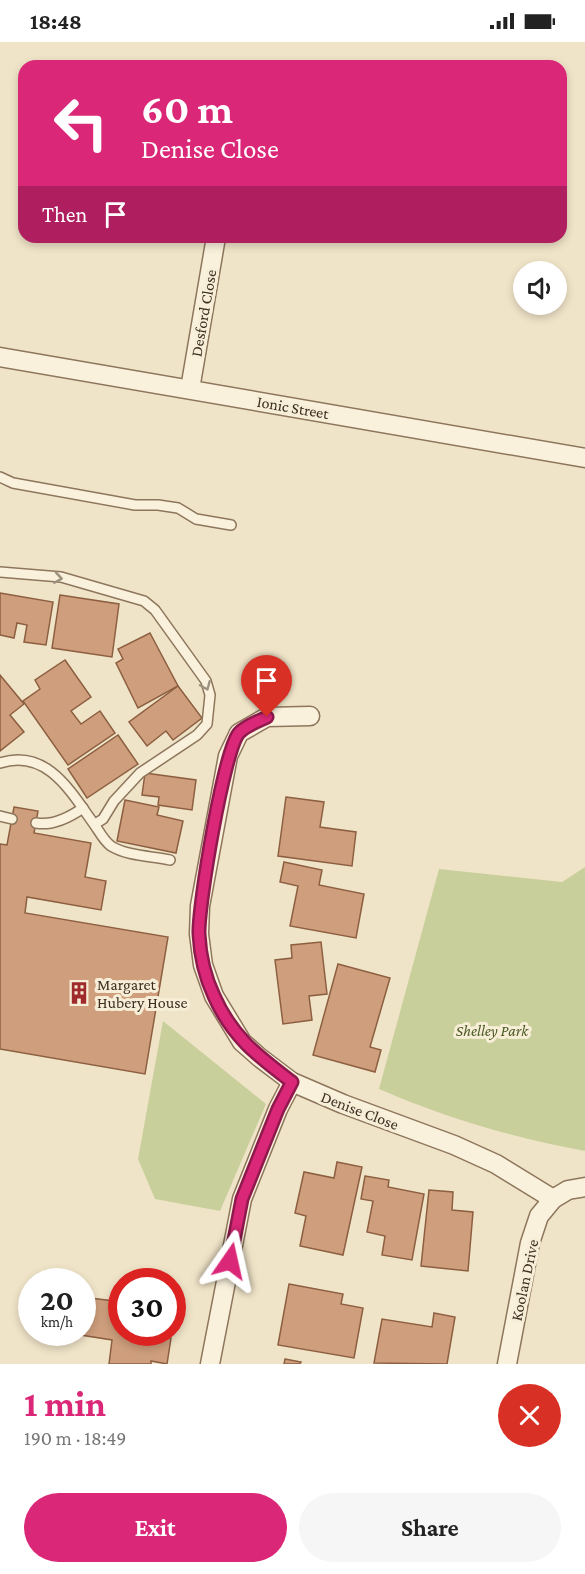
<!DOCTYPE html>
<html lang="en">
<head>
<meta charset="utf-8">
<style>
  body { margin:0; font-family:"Crimson Pro",serif; background:#f6f6f6; color:#222; height:100vh; display:flex; flex-direction:column; font-size:22px; white-space:nowrap }
  * { box-sizing:border-box; margin:0 }
  p { font-size:20px; color:#767676 }
  .icon { flex:none; width:33px; height:33px; fill:none; stroke:currentColor; stroke-width:2; stroke-linecap:round; stroke-linejoin:round }
  .map { position:relative; height:1322px; overflow:hidden }
  .sheet { display:flex; flex-direction:column; background:#fff; flex:1 }
  .sheet>* { flex:none }
  .guide { position:absolute; left:18px; top:18px; width:549px; height:183px; border-radius:18px; box-shadow:0 3px 9px #0003; background:#db2777; color:#fff; overflow:hidden }
  .controls { position:absolute; left:513px; top:219px; display:grid; gap:12px }
  .controls a { display:grid; place-items:center; width:54px; height:54px; border-radius:50%; background:#fff; box-shadow:0 3px 9px #0003; font-size:30px }
  .speed { position:absolute; left:18px; top:1226px; display:flex; gap:12px; font-size:30px; font-weight:700; text-align:center }
  .speed>* { display:grid; place-content:center; width:78px; height:78px; border-radius:50%; background:#fff; box-shadow:0 3px 9px #0003; line-height:1 }
  .speed small { font-size:15px; font-weight:400 }
  .speed .limit { border:9px solid #d22; background:#fff; color:#111 }
  .pin { position:absolute; display:grid; place-items:center; width:51px; height:51px; color:#fff; margin:-62px -26px; border-radius:50% 50% 50% 0; rotate:-45deg; box-shadow:0 0 6px #0007 }
  .pin .icon { rotate:45deg }
  .me { position:absolute; width:66px; margin:-33px; rotate:11deg; stroke-linejoin:round; filter:drop-shadow(0 0 4px #0008) }
  .turn { display:flex; align-items:center; gap:21px; height:126px; padding:0 24px; font-size:27px }
  .turn .icon { width:78px; height:78px; stroke-width:2.5 }
  .turn b { display:block; font-size:42px; line-height:51px }
  .then { display:flex; align-items:center; height:57px; padding:0 24px; background:#0003; gap:12px; font-size:22px }
  .round { display:grid; place-items:center; flex:none; width:63px; height:63px; border-radius:32px; background:#f6f6f6 }
  .overview { display:flex; align-items:center; justify-content:space-between; height:102px; padding:0 24px }
  h1 { font-size:36px; font-weight:700; line-height:45px; color:#db2777 }
  .action { display:flex; gap:12px; margin-top:auto; padding:12px 24px }
  .action a { flex:1; height:69px; border-radius:36px; background:#db2777; color:#fff; font-size:24px; font-weight:700; line-height:69px; text-align:center }
  .action a+a { background:#f6f6f6; color:#222 }
  .status { display:flex; justify-content:space-between; align-items:center; height:42px; padding:0 30px; background:#fff; direction:ltr }
  .status svg { height:16px; fill:currentColor }
  .map>svg:first-child { display:block }
</style>
</head>
<body>
<div class="status"><b>18:48</b><svg viewBox="0 0 49 12"><path d="M0 12V9h3v3zM5 12V6h3v6zM10 12V3h3v9zM15 12V0h3v12zM26 1h20v11H26zM47 4h2v5h-2z"/></svg></div>
<div class="map">
<svg width="585" height="1322" viewBox="0 0 585 1322">
  <rect width="100%" height="100%" fill="#f0e4c8"/>
  <g fill="#c9cf9b">
    <path d="M585 825V1109C517 1097 443 1075 379 1047L439 827 562 840Z"/>
    <polygon points="163,979 266,1062 220,1169 155,1157 138,1117"/>
  </g>
  <g fill="#cf9f7d" stroke="#8d5f41" stroke-width="1.5">
    <polygon points="0,551 53,560 46,603 24,600 27,583 17,581 14,596 0,593"/>
    <polygon points="60,553 119,562 112,615 52,606"/>
    <polygon points="150,591 178,644 138,666 116,621 123,617 118,607"/>
    <polygon points="65,618 91,655 71,669 81,682 100,669 115,691 68,723 23,659 40,647 35,638"/>
    <polygon points="0,633 24,662 10,673 24,690 0,709"/>
    <polygon points="178,644 202,676 173,698 166,689 147,704 129,680"/>
    <polygon points="118,693 138,722 87,756 68,727"/>
    <polygon points="145,731 196,738 192,768 158,763 159,755 142,753"/>
    <polygon points="286,755 324,760 320,785 356,790 352,824 278,814"/>
    <polygon points="125,758 159,765 157,773 183,779 176,811 117,799"/>
    <polygon points="14,765 38,769 34,791 91,801 85,835 106,839 101,868 27,855 25,871 168,895 145,1032 0,1007 0,802 7,803"/>
    <polygon points="284,820 322,828 319,843 364,852 356,896 290,884 298,844 280,840"/>
    <polygon points="321,900 327,952 309,954 312,978 283,982 275,918 292,916 291,903"/>
    <polygon points="338,922 390,936 370,1005 381,1008 375,1030 313,1013"/>
    <polygon points="337,1120 362,1125 343,1213 300,1204 306,1174 295,1171 304,1130 334,1136"/>
    <polygon points="365,1134 389,1138 388,1145 424,1152 412,1218 382,1213 385,1194 367,1190 373,1159 361,1157"/>
    <polygon points="429,1148 453,1150 452,1168 473,1170 468,1229 421,1224"/>
    <polygon points="289,1242 343,1252 341,1262 363,1266 354,1316 278,1303"/>
    <polygon points="82,1255 122,1260 122,1290 160,1290 159,1294 171,1296 167,1322 151,1319 151,1322 109,1322 112,1298 61,1290 82,1290"/>
    <polygon points="434,1271 455,1275 447,1322 374,1321 382,1277 432,1285"/>
    <polygon points="285,1317 301,1320 300,1322 284,1322"/>
  </g>
  <g fill="none" stroke-linecap="round" stroke-linejoin="round">
    <g stroke="#8d765c" stroke-width="12">
      <g id="lane">
        <polyline points="0,435 13,441 135,463 158,463 178,466 196,477 231,483"/>
        <polyline points="0,530 61,535 144,559 155,568 206,639 210,653 207,682 197,693 140,731 114,759 103,777 95,782"/>
        <path d="M0 721C47 706 71 750 94 782 99 789 104 799 111 804 127 814 151 814 170 818"/>
        <polyline points="0,774 12,777"/>
        <path d="M36 781C52 784 70 775 83 766"/>
      </g>
    </g>
    <g stroke="#8d765c" stroke-width="21">
      <g id="street">
        <polyline points="0,315 585,416"/>
        <polyline points="190,347 216,195"/>
        <polyline points="310,674 267,675 239,691 228,714 200,864 199,892 203,923 214,954 242,1000 259,1015 292,1040 343,1062 454,1103 496,1122 553,1157"/>
        <polyline points="210,1322 242,1157 278,1067 292,1040"/>
        <polyline points="507,1322 530,1201 539,1174 553,1157 568,1148 585,1145"/>
      </g>
    </g>
    <use href="#lane" stroke="#faf1dc" stroke-width="9"/>
    <use href="#street" stroke="#faf1dc" stroke-width="18"/>
  </g>
  <defs><path id="oneway-chevron" d="M-2-3.5L2.5 0L-2 3.5" fill="none" stroke-width="1.6" stroke-linecap="round" stroke-linejoin="round" transform="scale(1.5)"/></defs>
  <g stroke="#9c907e">
    <use href="#oneway-chevron" transform="translate(58 536) rotate(9)"/>
    <use href="#oneway-chevron" transform="translate(206 644) rotate(67)"/>
  </g>
  <g fill="none" stroke-linecap="round" stroke-linejoin="round">
    <g stroke="#8e194d" stroke-width="15">
      <path id="route" d="M230 1219 242 1157 278 1067 292 1040C258 1014 232 995 214 954 205 935 200 912 199 892 198 864 224 708 239 691 245 684 259 679 267 675"/>
    </g>
    <use href="#route" stroke="#db2777" stroke-width="10"/>
  </g>
  <defs>
    <g id="building-bare" transform="scale(1.8)"><path d="M-4-6H4V6H1V3H-1V6H-4ZM-2.5-4.3h1.7v1.8h-1.7ZM.8-4.3h1.7v1.8H.8ZM-2.5-1h1.7V.8h-1.7ZM.8-1h1.7V.8H.8Z" fill="#9e2a2b" stroke="#f7eed8" stroke-width="2.5" paint-order="stroke"/></g>
  </defs>
  <g fill-rule="evenodd">
    <use href="#building-bare" x="79" y="951"/>
  </g>
  <g text-anchor="middle" stroke-width="6" stroke-linejoin="round" paint-order="stroke">
    <g font-size="16" fill="#3d2e20" stroke="#f7eed8">
      <text transform="translate(203 271) rotate(-80)" y="6">Desford Close</text>
      <text transform="translate(293 365) rotate(10)" y="6">Ionic Street</text>
      <text transform="translate(360 1068) rotate(21)" y="6">Denise Close</text>
      <text transform="translate(524 1238) rotate(-78)" y="6">Koolan Drive</text>
    </g>
    <g font-size="16" fill="#3d2e20" stroke="#f7eed8" text-anchor="start">
      <text x="97" y="948">Margaret<tspan x="97" dy="18">Hubery House</tspan></text>
    </g>
    <g font-size="16" font-style="italic" fill="#4d5a26" stroke="#f7eed8">
      <text x="492" y="994">Shelley Park</text>
    </g>
  </g>
</svg>
<div class="controls">
<a><svg class="icon" aria-label="sound" viewBox="0 0 24 24"><path d="M4 9h4l5-4v14l-5-4H4zM17 9q2 3 0 6"/></svg></a>
</div>
<div class="speed"><div>20<small>km/h</small></div><div class="limit">30</div></div>
<div class="pin" style="left:267px;top:675px;background:#d93025"><svg class="icon" aria-label="arrive" viewBox="0 0 24 24"><path d="M6 21V4h12l-3 4 3 4H6"/></svg></div>
<svg class="me" style="left:230px;top:1219px" viewBox="-20 -20 40 40"><path d="M0-17L14 15 0 8-14 15z" fill="#db2777" stroke="#fff" stroke-width="4"/></svg>
<div class="guide">
<div class="turn"><svg class="icon" aria-label="left" viewBox="0 0 24 24"><path d="M17 20v-9H6M10 6l-5 5 5 5"/></svg><div><b>60 m</b>Denise Close</div></div>
<div class="then">Then<svg class="icon" aria-label="arrive" viewBox="0 0 24 24"><path d="M6 21V4h12l-3 4 3 4H6"/></svg></div>
</div>
</div>
<section class="sheet">
<div class="overview"><div><h1>1 min</h1><p>190 m · 18:49</p></div><a class="round" style="background:#d93025;color:#fff"><svg class="icon" aria-label="close" viewBox="0 0 24 24"><path d="M6 6l12 12M18 6L6 18"/></svg></a></div>
<div class="action"><a>Exit</a><a>Share</a></div>
</section>
</body>
</html>
